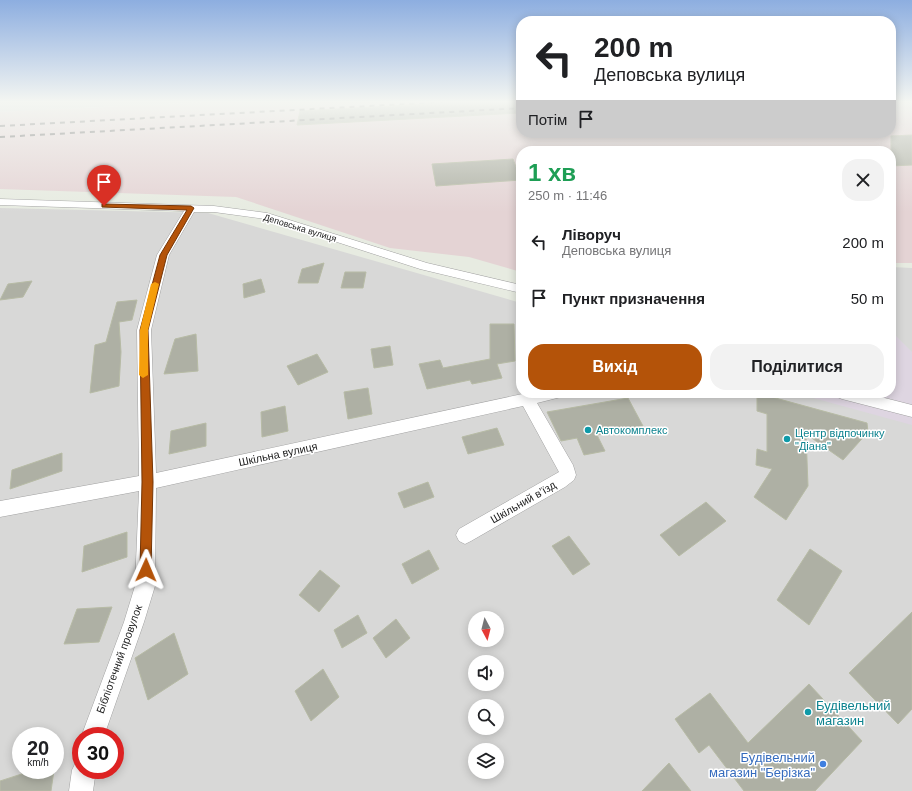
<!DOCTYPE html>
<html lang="uk">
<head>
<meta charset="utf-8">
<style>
  body { margin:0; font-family:Helvetica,sans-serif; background:#f2f2f2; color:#202124; height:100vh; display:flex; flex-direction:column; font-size:15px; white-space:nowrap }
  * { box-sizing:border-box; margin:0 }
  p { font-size:13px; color:#757577 }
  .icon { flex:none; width:22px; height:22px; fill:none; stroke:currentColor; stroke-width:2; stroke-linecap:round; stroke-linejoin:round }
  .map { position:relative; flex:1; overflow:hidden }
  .panel { position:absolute; left:516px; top:146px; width:380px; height:252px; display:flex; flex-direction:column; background:#fff; border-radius:16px; box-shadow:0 2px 10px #0003 }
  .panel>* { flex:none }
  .banner { position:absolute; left:516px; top:16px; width:380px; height:122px; border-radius:16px; box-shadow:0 2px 10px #0003; background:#fff; color:#202124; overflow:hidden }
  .needle { width:26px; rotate:173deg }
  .fabs { position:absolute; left:468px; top:611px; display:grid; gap:8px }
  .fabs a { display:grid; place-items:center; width:36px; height:36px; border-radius:50%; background:#fff; box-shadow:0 2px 10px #0003; font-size:20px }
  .speed { position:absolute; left:12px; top:727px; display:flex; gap:8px; font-size:20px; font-weight:700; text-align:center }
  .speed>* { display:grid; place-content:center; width:52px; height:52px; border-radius:50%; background:#fff; box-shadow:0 2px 10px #0003; line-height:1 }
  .speed small { font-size:10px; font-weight:400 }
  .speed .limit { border:6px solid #d22; background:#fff; color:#111 }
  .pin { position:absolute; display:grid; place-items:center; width:34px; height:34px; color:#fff; margin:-41px -17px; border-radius:50% 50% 50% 0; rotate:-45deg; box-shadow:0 0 4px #0007 }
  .pin .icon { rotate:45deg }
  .me { position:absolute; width:44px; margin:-22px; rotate:1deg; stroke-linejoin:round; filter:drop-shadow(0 0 3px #0008) }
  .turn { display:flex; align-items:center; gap:14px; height:84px; padding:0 12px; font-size:18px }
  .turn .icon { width:52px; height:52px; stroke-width:2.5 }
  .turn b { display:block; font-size:28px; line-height:34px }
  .then { display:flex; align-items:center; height:38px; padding:0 12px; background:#0003; gap:8px; font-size:15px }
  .round { display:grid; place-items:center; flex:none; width:42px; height:42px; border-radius:16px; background:#f2f2f2 }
  .headline { display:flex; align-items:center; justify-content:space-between; height:68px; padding:0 12px }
  h1 { font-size:24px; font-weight:700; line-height:30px; color:#1e9e55 }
  .action { display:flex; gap:8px; margin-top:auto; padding:8px 12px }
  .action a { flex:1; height:46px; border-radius:16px; background:#b45309; color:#fff; font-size:16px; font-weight:700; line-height:46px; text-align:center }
  .action a+a { background:#f2f2f2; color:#202124 }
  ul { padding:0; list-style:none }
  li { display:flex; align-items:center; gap:12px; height:56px; padding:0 12px }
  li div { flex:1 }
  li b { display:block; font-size:15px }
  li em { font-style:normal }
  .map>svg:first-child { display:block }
</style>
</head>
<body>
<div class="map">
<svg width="912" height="791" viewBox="0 0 912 791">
  <rect width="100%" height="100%" fill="#e7ebe1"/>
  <g fill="#d8d8d7" fill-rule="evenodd">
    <polygon points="0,101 222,101 0,112"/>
    <path d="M0 208 208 213 521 303V393H891V267L912 268V791H0ZM475 618H497V640H475ZM475 662H497V684H475ZM475 706H497V728H475ZM21 736H55V770H21ZM81 736H115V770H81ZM475 750H497V772H475Z"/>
  </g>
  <polygon fill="#e4d3d4" points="233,101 521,101 521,133 891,133 891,101 912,101 912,263 891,263 891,151 521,151 521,272 469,257 390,248 236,197 0,189 0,112"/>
  <polygon fill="#ded5e1" points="891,331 912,352 912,425 795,393 891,393"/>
  <g fill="#aeb0a4" stroke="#b7bba5">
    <polygon points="480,101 518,101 519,113 297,125 300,111"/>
    <polygon points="912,135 912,165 891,166 891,136"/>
    <polygon points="513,159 521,180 436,186 432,164"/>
    <polygon points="324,263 318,283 298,283 302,269"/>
    <polygon points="345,272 366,272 363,288 341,288"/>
    <polygon points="261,279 265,292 244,298 243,284"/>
    <polygon points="32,281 23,297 0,300 8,284"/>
    <polygon points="137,300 132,320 119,322 121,352 119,386 90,393 95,345 106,342 117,302"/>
    <polygon points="490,324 514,324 515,361 497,364 502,378 472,384 470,380 427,389 419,364 440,360 443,368 490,359"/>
    <polygon points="196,334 198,371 164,374 175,339"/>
    <polygon points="390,346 393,365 374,368 371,349"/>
    <polygon points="317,354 328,372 298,385 287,366"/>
    <polygon points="368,388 372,414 348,419 344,392"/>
    <polygon points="757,393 867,423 868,432 843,460 806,434 808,486 786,520 754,497 772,469 756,465 757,449 767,452 767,414 757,411"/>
    <polygon points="628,398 643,426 597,435 605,451 584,455 577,438 561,441 547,412"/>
    <polygon points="285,406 288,431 262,437 261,412"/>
    <polygon points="206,423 206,446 169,454 171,431"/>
    <polygon points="497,428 504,445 468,454 462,437"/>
    <polygon points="62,453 62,471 10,489 12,470"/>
    <polygon points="428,482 434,497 404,508 398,493"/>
    <polygon points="706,502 726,521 679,556 660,535"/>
    <polygon points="127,532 127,557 82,572 84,546"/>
    <polygon points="569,536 590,564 573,575 552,546"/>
    <polygon points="810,549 842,571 809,625 777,600"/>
    <polygon points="429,550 439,569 412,584 402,564"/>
    <polygon points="320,570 340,586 319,612 299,595"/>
    <polygon points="112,607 99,642 64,644 77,609"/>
    <polygon points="912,612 912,709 898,724 849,673"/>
    <polygon points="358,615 367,633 342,648 334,630"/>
    <polygon points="396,619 410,638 386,658 373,638"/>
    <polygon points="174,633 188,674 148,700 135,658"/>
    <polygon points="323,669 339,697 311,721 295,691"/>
    <polygon points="809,684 862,741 815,791 744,791 709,745 699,753 675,719 710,693 748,743"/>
    <polygon points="669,763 691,791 642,791"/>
    <polygon points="34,770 54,770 51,791 0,791 0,781"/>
  </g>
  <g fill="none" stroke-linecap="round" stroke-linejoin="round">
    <g stroke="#a1a1a1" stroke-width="1">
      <g id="minor">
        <polygon points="0,199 214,206 267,213 427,263 521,285 521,293 420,269 266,219 214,212 194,212 169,255 151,330 156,473 527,393 563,393 561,397 537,403 573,465 576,475 574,480 565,487 471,541 465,544 459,541 456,535 459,529 559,472 523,406 156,488 155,586 144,622 104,736 81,737 124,622 135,586 139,491 0,517 0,501 139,476 137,330 157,255 184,211 0,205"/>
        <polygon points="835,393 865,393 912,405 912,417 842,399 837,397"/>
        <polygon points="81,759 81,770 96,770 93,791 69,791 72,770 76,762"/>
      </g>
    </g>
    <use href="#minor" fill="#fff" fill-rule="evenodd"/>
    <g stroke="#686868" stroke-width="2" stroke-dasharray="5 5" stroke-linecap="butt">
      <polyline points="0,126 459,101"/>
      <polyline points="0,137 521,108"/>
    </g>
  </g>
  <linearGradient id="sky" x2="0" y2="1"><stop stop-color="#8daee0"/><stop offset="0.48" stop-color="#f4f6f2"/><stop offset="1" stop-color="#f4f6f2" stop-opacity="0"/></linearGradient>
  <rect width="912" height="212" fill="url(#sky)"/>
  <polygon fill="#b45309" stroke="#753606" points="104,204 191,206 194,208 167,255 148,330 153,482 151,570 150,574 146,575 142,574 140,570 142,482 140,330 160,255 187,210 102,207 102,204"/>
  <polygon fill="#f59e0b" points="155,282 159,284 148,330 148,375 143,378 139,375 140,330 151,284"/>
  <g fill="#0f9aa8" stroke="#fff" stroke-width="1.5">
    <circle cx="588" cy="430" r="4"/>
    <circle cx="787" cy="439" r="4"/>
    <circle cx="808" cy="712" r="4"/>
  </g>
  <circle fill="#3f7fe0" stroke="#fff" stroke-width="1.5" cx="823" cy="764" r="4"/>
  <g text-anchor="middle" stroke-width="3" stroke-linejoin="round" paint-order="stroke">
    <g font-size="9" fill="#1a1a1a" stroke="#fff">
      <text transform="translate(300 228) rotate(17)" y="3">Деповська вулиця</text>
    </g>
    <g font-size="11" fill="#0d838f" stroke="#fff" text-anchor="start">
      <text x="596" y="434">Автокомплекс</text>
      <text x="795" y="437">Центр відпочинку<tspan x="795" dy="13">"Діана"</tspan></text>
    </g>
    <g font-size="11" fill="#1a1a1a" stroke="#fff">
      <text transform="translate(278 454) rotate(-12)" y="4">Шкільна вулиця</text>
      <text transform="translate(523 502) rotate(-30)" y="4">Шкільний в’їзд</text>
      <text transform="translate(119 659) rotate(-70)" y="4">Бібліотечний провулок</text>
    </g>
    <g font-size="13" fill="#0d838f" stroke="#fff" text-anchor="start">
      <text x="816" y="710">Будівельний<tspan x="816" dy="15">магазин</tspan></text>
    </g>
    <g font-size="13" fill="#366cbe" stroke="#fff" text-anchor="end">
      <text x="815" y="762">Будівельний<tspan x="815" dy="15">магазин "Берізка"</tspan></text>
    </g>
  </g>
</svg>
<div class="fabs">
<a><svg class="needle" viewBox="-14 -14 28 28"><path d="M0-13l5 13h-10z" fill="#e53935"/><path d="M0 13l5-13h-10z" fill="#757577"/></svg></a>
<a><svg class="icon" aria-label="sound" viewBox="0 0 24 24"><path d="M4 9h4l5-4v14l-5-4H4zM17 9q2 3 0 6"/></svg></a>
<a><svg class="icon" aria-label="search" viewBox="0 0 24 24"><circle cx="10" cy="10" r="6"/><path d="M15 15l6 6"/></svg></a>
<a><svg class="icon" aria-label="layers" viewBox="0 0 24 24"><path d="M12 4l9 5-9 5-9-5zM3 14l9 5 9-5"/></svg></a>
</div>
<div class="speed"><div>20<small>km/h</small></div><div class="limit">30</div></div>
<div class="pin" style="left:104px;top:206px;background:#d93025"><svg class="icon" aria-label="arrive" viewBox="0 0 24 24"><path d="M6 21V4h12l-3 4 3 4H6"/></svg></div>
<svg class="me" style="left:146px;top:570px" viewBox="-20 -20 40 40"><path d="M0-17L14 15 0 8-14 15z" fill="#b45309" stroke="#fff" stroke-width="4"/></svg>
<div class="banner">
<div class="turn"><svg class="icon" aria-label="left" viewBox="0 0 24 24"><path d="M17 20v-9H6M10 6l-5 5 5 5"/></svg><div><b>200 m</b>Деповська вулиця</div></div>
<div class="then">Потім<svg class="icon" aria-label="arrive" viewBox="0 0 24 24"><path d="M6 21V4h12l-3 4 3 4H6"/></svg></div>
</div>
<section class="panel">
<div class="headline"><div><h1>1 хв</h1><p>250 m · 11:46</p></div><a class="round"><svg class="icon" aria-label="close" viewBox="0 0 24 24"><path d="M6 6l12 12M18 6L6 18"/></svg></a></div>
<ul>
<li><svg class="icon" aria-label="left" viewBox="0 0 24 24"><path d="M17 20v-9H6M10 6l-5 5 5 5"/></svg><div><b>Ліворуч</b><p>Деповська вулиця</p></div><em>200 m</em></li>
<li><svg class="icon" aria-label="arrive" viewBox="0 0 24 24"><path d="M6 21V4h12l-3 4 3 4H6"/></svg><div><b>Пункт призначення</b></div><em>50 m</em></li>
</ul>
<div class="action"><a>Вихід</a><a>Поділитися</a></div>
</section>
</div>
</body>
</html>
